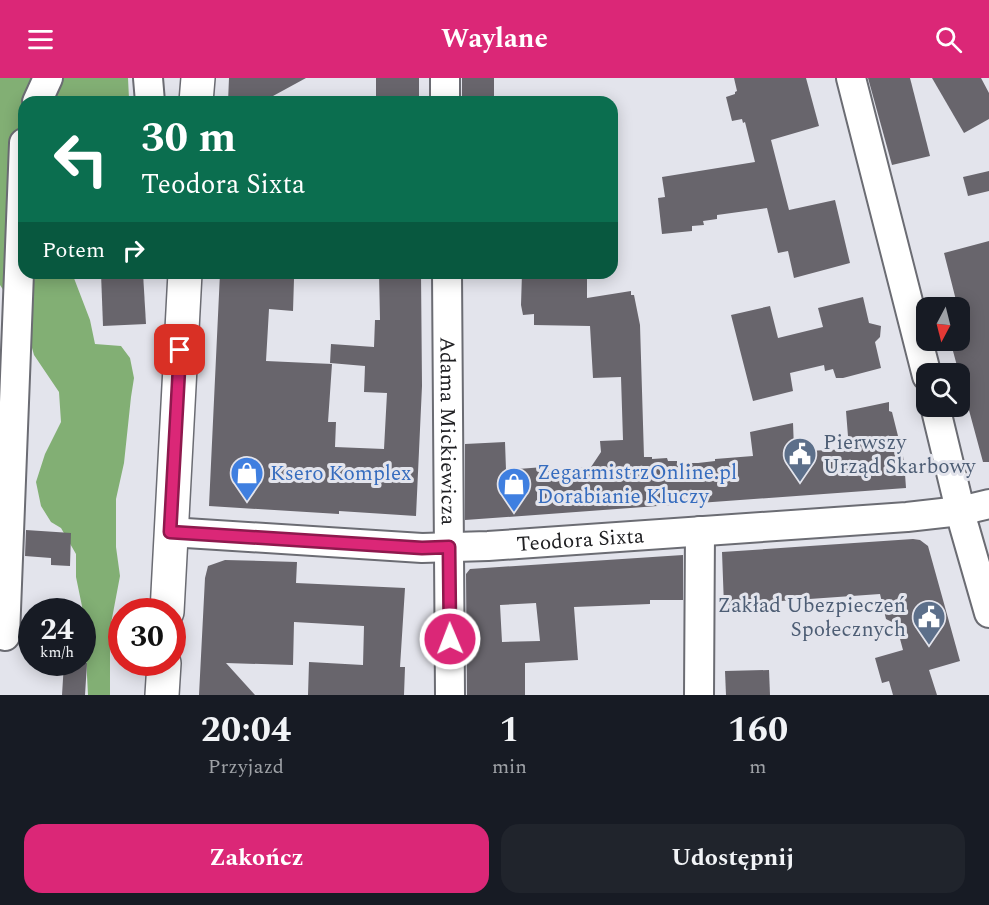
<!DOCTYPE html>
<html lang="pl">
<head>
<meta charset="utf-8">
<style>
  body { margin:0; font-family:Spectral,serif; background:#20242c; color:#f1f3f6; height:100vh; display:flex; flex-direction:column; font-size:22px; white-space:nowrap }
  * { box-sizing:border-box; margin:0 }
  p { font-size:20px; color:#9ea1a6 }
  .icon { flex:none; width:33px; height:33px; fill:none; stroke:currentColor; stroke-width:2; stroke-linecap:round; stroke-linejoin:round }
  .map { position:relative; height:617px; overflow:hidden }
  .drawer { display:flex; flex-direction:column; background:#171b24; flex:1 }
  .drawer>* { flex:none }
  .banner { position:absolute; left:18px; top:18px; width:600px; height:183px; border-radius:18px; box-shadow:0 3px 15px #0003; background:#0b6e4f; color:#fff; overflow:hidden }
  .needle { width:39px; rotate:187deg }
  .fabs { position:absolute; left:916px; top:219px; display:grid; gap:12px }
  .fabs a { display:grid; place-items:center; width:54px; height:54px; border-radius:12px; background:#171b24; box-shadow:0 3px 15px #0003; font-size:30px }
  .speed { position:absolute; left:18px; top:520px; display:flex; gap:12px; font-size:30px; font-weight:700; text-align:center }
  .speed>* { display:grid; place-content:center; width:78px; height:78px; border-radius:50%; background:#171b24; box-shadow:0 3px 15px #0003; line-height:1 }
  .speed small { font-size:15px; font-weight:400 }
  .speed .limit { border:9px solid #d22; background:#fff; color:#111 }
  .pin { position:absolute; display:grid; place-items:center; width:51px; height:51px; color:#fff; margin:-26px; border-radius:12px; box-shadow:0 3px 9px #0006 }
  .me { position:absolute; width:66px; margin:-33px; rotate:359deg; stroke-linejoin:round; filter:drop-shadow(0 0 4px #0008) }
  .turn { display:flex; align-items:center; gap:21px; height:126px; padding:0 24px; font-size:27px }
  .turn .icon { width:78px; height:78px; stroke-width:2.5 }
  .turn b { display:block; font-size:42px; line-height:51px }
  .then { display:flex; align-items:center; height:57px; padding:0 24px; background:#0003; gap:12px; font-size:22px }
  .eta { display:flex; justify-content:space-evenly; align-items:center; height:102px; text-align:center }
  .eta b { font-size:36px; font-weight:700; line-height:42px }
  .cta { display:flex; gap:12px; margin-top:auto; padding:12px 24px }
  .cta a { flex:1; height:69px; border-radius:18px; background:#db2777; color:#fff; font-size:24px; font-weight:700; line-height:69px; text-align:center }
  .cta a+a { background:#20242c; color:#f1f3f6 }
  header { display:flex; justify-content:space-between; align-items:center; height:78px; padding:0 24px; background:#db2777; color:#fff; font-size:27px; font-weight:700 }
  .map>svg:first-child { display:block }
</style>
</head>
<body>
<header><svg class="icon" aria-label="menu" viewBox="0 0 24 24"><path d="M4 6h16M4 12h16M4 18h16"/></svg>Waylane<svg class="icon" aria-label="search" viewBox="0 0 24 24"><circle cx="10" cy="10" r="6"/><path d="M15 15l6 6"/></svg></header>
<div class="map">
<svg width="989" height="617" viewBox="0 0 989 617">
  <rect width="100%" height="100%" fill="#e3e4ec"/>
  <polygon fill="#82af74" points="0,0 128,0 129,21 125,24 24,24 24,195 72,195 90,242 95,266 121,268 130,280 134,300 131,319 124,385 116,421 116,469 120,498 110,551 110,617 88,617 84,538 76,499 76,476 61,450 51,444 41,428 36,404 45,376 61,344 59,314 34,277 25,245 0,207"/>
  <g fill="#68656c" fill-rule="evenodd">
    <polygon points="229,0 306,0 273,18 273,24 228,24"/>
    <rect x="376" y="0" width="43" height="24"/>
    <rect x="462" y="0" width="32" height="24"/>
    <polygon points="734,0 806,0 819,48 771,62 789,132 835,122 850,185 794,200 788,173 778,175 767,130 717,137 717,141 703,143 704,147 692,148 692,153 662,156 658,120 665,119 662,99 755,84 745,44 743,45 742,41 732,43 726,19 735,16 735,14 737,13"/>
    <polygon points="868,0 910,0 930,78 892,87"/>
    <polygon points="932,0 981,0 989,15 989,41 964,55"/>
    <polygon points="989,93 989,113 968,118 963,99"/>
    <polygon points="989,163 989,384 983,384 950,262 960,262 960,230 958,230 944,175"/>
    <polygon points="101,195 143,195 146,246 103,248"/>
    <polygon points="220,195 268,195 267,200 294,201 293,233 269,231 266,283 332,286 328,344 336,344 335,369 384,371 387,315 364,314 365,288 330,285 331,266 374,269 375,242 380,242 379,195 421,195 422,308 416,438 339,433 339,436 209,428"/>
    <polygon points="522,195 587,195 587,220 631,213 631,217 634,217 640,247 644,379 652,379 652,381 667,380 668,383 677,383 677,385 698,385 715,383 715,381 753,378 750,354 793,345 794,371 806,370 807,373 849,371 846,333 889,324 889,333 892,334 904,382 906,410 465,442 465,366 505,364 506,392 544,389 544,393 591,389 601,374 600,363 623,362 621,299 593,300 590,248 534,247 534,236 523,237 521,227"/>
    <polygon points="863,219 869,245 881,248 880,259 875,264 881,290 843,300 836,300 833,291 825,293 824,287 790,295 793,313 753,323 731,237 770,228 778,260 823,249 818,230"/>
    <polygon points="26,452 71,455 70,488 51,487 51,480 25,478"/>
    <polygon points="913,461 920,462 928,468 960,583 929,592 937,617 893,617 889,603 882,605 875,580 903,572 896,546 886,541 880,516 767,524 767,528 724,528 722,474"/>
    <path d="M683 477V522H650V526L574 529 578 582 525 585V617H467L466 496 470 491ZM536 525 540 563 502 564 500 527Z"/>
    <polygon points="225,482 297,484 296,505 405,510 400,589 405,589 404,617 308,617 309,584 363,587 364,548 294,544 293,587 226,585 255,617 199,617 205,500 208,488"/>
    <polygon points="64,585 87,585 85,617 62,617"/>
    <polygon points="769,592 770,617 726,617 725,593"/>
  </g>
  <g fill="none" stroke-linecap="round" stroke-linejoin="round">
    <g stroke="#6b6c73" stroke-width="32">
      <g id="minor">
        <polyline points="148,0 150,24"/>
        <polyline points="445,0 445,24"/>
        <polyline points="851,0 927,298"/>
        <polyline points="37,24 48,0"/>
        <path id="s1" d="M447 195 450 617"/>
        <polyline points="935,328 964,448 989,535"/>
        <path id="s2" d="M170 454 422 470 488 468 907 439 960 433 989 426"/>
        <polyline points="5,558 24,65"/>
        <polyline points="699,617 700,453"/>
      </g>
    </g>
    <g stroke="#6b6c73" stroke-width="36">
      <g id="major">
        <polyline points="196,24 198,0"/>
        <polyline points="167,534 185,195"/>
        <polyline points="162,617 164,585"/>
      </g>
    </g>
    <use href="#minor" stroke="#fff" stroke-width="28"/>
    <use href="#major" stroke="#fff" stroke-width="33"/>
  </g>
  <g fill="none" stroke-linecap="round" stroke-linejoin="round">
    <g stroke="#8e194d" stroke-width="15">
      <polyline id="route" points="180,272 170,454 422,470 449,469 450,561"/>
    </g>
    <use href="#route" stroke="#db2777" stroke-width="10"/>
  </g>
  <defs>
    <g id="civic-pin" transform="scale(1.725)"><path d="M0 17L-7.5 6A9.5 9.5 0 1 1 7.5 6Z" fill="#5c6f8a" stroke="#e3e4ec"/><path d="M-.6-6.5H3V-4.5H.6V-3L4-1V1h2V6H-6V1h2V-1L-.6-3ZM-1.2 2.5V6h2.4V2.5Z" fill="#fff"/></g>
    <g id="shop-pin" transform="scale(1.725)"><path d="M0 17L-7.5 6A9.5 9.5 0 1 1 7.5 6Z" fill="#3f7fe0" stroke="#e3e4ec"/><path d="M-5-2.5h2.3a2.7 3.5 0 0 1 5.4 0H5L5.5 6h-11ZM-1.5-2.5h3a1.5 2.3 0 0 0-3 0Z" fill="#fff"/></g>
  </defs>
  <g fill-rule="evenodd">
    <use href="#civic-pin" x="800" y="376"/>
    <use href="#shop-pin" x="247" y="395"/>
    <use href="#shop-pin" x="514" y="406"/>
    <use href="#civic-pin" x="929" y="539"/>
  </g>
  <g text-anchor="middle" stroke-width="6" stroke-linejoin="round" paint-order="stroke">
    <g font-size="21" fill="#202023" stroke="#e3e4ec">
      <text dy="7" stroke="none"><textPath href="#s1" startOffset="158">Adama Mickiewicza</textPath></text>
      <text dy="7" stroke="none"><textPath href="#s2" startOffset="411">Teodora Sixta</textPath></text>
    </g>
    <g font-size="21" fill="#4e5e75" stroke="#e3e4ec" text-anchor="start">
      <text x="823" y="371">Pierwszy<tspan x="823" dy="24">Urząd Skarbowy</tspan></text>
      <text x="906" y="534" text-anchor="end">Zakład Ubezpieczeń<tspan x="906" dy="24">Społecznych</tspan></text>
    </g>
    <g font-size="21" fill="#366cbe" stroke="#e3e4ec" text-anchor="start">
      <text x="537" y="401">ZegarmistrzOnline.pl<tspan x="537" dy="24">Dorabianie Kluczy</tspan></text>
      <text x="270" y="402">Ksero Komplex</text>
    </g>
  </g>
</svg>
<div class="fabs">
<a><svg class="needle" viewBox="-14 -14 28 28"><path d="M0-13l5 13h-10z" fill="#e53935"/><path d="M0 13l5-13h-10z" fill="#9ea1a6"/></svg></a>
<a><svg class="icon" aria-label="search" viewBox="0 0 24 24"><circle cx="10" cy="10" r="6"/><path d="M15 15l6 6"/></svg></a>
</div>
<div class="speed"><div>24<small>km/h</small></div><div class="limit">30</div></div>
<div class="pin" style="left:180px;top:272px;background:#d93025"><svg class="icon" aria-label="arrive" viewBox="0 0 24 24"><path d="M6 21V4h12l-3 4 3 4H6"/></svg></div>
<svg class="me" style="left:450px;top:561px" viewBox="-20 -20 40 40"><circle r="17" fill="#db2777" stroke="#fff" stroke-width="3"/><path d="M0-11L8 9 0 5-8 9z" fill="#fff"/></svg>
<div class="banner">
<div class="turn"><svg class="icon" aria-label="left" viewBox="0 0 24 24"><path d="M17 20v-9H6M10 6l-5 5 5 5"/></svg><div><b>30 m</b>Teodora Sixta</div></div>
<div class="then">Potem<svg class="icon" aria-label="right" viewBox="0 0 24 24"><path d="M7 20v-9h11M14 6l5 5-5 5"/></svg></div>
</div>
</div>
<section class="drawer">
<div class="eta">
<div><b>20:04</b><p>Przyjazd</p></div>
<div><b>1</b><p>min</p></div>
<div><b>160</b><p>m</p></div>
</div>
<div class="cta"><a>Zakończ</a><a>Udostępnij</a></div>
</section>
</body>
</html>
